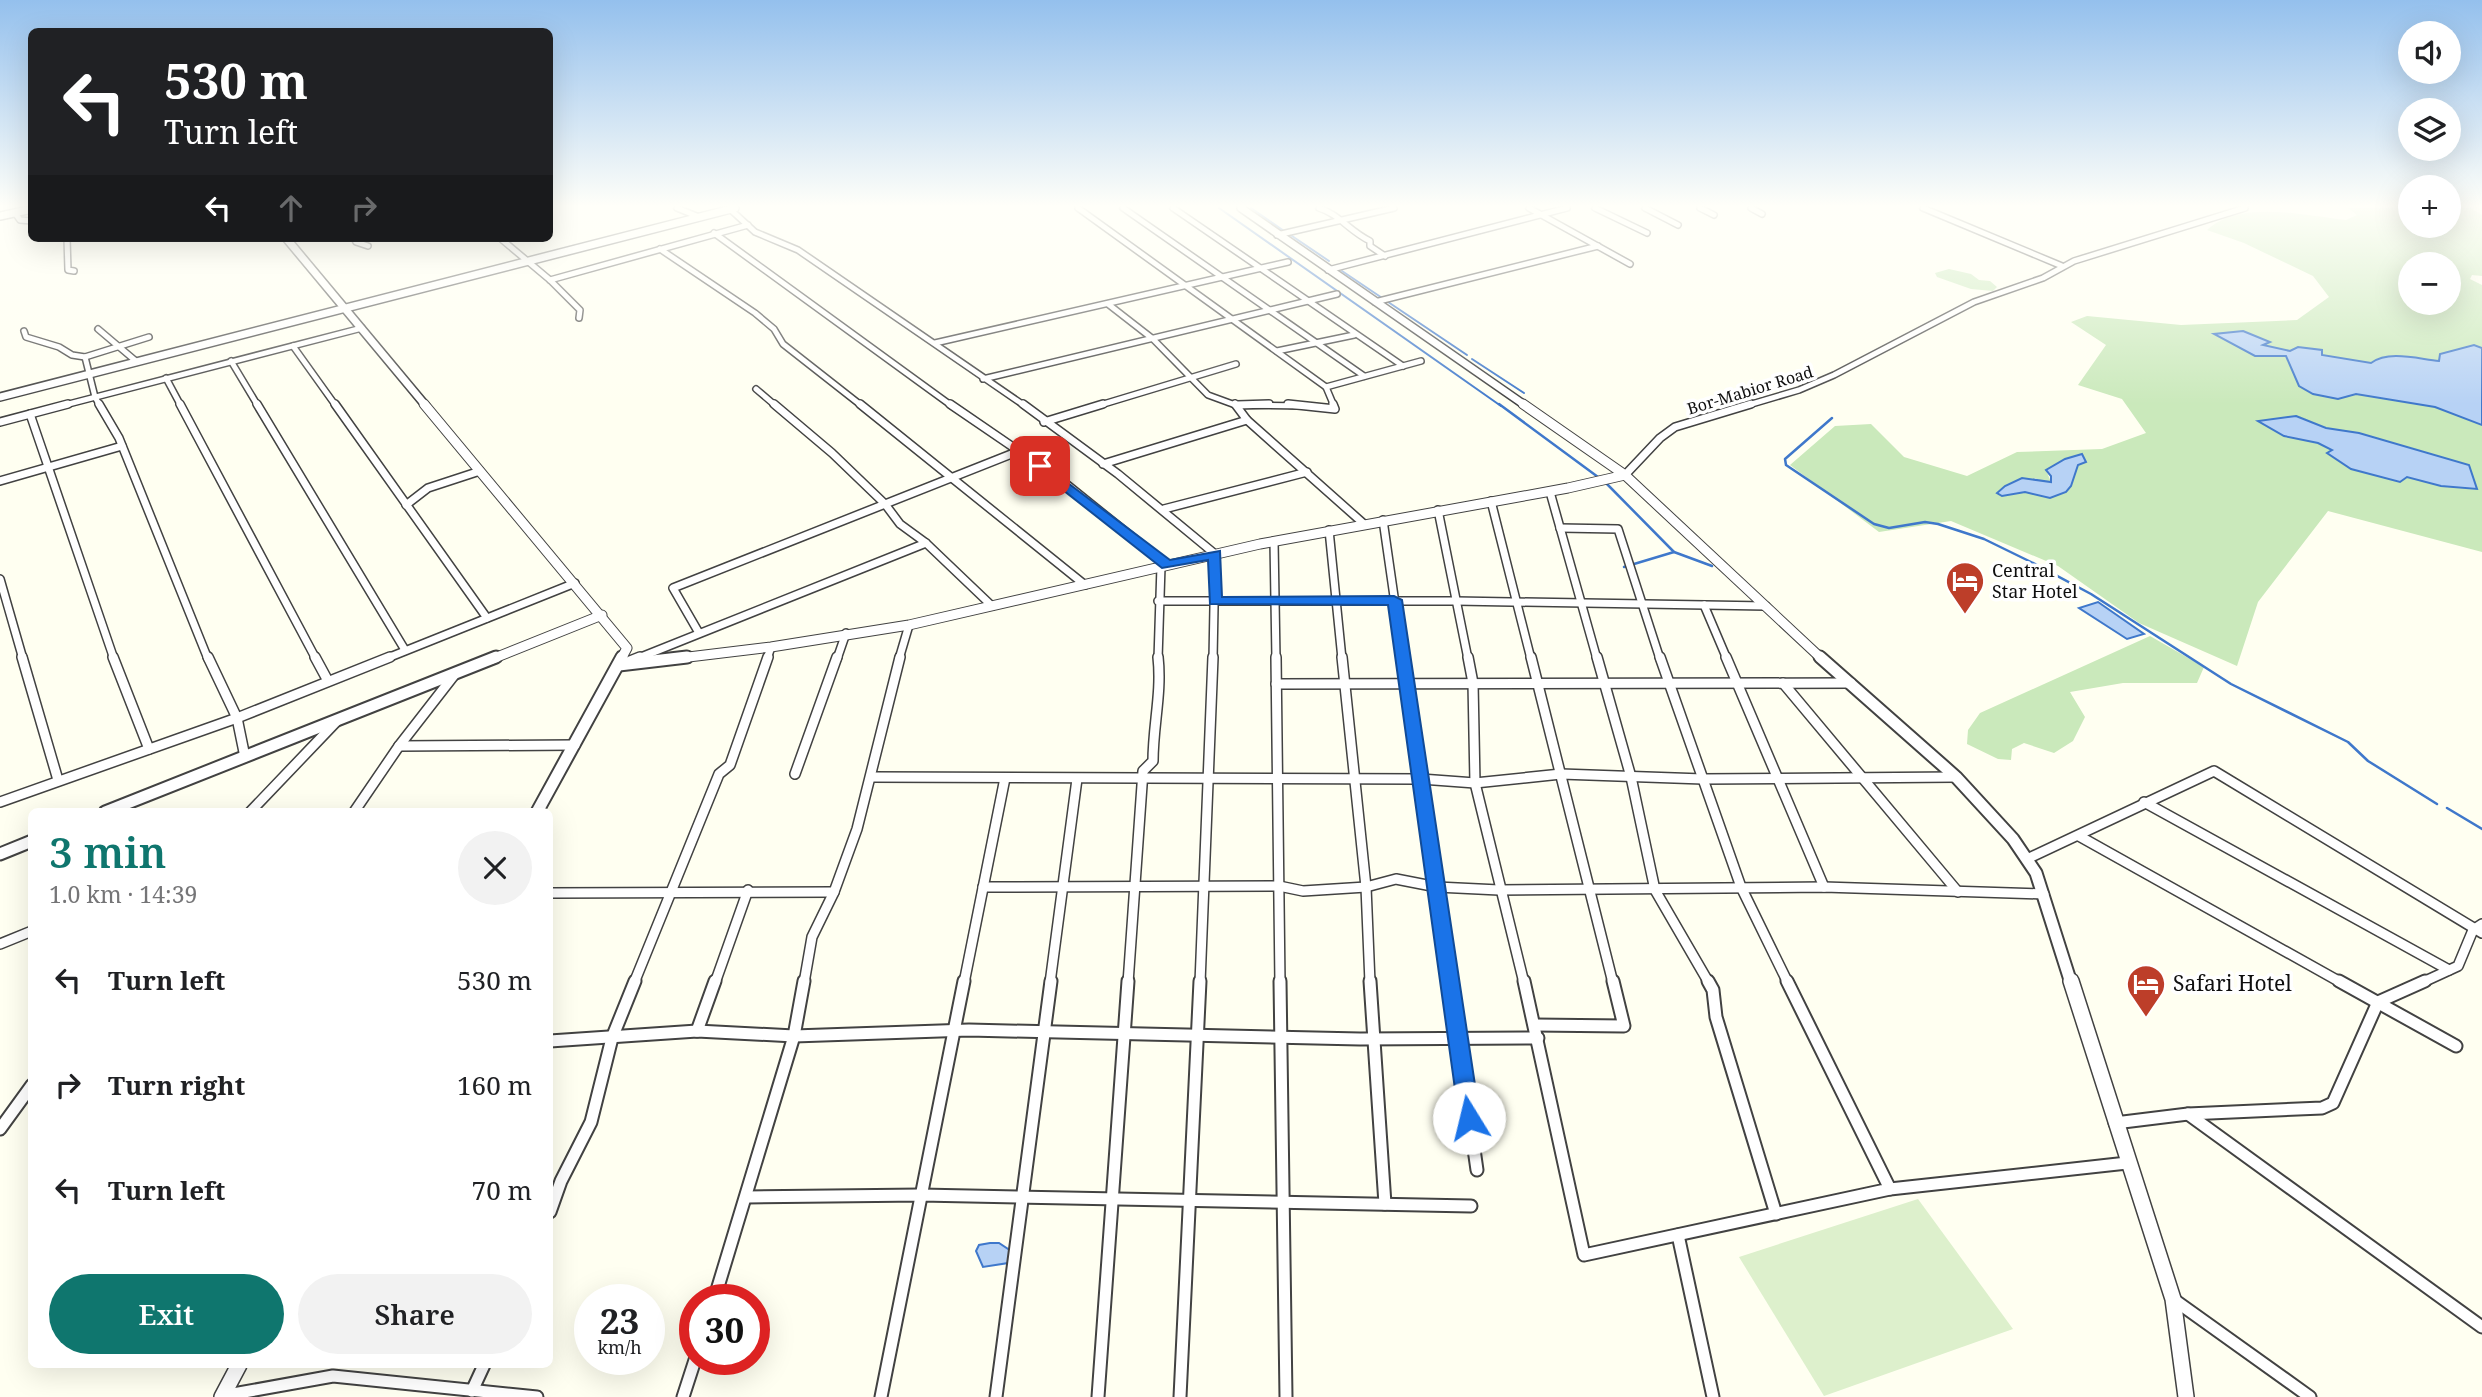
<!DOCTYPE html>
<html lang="en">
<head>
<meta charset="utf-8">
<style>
  body { margin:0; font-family:"Noto Serif",serif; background:#f2f2f2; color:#202124; height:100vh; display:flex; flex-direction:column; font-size:26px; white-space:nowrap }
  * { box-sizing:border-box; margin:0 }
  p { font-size:23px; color:#757577 }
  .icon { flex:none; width:38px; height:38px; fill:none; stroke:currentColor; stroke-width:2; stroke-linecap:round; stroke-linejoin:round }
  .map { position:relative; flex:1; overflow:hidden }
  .side { position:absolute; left:28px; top:808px; width:525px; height:560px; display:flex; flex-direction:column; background:#fff; border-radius:10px; box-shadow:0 7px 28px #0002 }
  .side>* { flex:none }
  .top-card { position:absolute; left:28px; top:28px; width:525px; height:214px; border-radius:10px; box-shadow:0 7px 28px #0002; background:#202124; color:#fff; overflow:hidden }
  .fabs { position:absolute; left:2398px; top:21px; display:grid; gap:14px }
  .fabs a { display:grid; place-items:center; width:63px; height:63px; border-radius:50%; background:#fff; box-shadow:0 7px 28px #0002; font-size:35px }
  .speed { position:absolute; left:574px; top:1284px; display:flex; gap:14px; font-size:35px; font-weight:700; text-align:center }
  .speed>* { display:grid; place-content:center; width:91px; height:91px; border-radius:50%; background:#fff; box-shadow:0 7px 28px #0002; line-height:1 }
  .speed small { font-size:18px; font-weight:400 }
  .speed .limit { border:10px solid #d22; background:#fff; color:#111 }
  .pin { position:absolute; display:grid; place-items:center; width:60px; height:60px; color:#fff; margin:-30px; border-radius:14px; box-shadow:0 4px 10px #0006 }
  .me { position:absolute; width:77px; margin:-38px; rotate:351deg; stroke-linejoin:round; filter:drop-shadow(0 0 5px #0008) }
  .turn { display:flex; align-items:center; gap:24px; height:147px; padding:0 21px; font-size:32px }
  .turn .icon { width:91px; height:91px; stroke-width:2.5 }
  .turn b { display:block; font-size:49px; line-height:60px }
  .lanes { display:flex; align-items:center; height:66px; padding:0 21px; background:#0003; justify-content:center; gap:35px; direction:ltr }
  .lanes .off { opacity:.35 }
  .round { display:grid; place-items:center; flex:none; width:74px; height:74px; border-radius:37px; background:#f2f2f2 }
  .summary { display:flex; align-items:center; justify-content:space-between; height:119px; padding:0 21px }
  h1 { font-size:42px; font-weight:600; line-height:52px; color:#0f766e }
  .cta { display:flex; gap:14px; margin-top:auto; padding:14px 21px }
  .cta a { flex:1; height:80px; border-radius:42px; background:#0f766e; color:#fff; font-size:28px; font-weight:600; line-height:80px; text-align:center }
  .cta a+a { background:#f2f2f2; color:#202124 }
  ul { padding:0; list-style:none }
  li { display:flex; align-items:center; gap:21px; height:105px; padding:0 21px }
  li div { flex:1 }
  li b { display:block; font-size:26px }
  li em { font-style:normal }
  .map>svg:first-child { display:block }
</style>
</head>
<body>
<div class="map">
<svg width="2482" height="1397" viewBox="0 0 2482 1397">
  <rect width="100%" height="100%" fill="#fffff1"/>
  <g fill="#cae9bb" fill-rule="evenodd">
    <path d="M2348 208H2410V226H2448V208H2471L2482 215V276L2472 275 2470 279 2482 285V348C2467 344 2456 357 2441 361 2418 367 2393 346 2371 363L2321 355 2322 350 2290 352 2262 345 2269 342 2243 331 2255 356H2286L2299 386 2338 399 2356 394 2436 407 2482 425V552L2328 511 2258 602 2237 666 2139 623 2058 566 1951 521 1879 532 1790 465 1835 426 1871 424 1904 457 1967 476 2017 452 2102 449 2146 433 2122 399 2078 385 2106 345 2071 322 2087 316 2181 325 2297 320 2329 297 2313 276 2244 243 2207 230C2241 199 2305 216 2346 220L2357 215ZM2410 264H2448V303H2410ZM2296 416 2326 428 2359 433 2469 465 2477 488 2441 486 2327 453 2332 450 2318 443 2284 436ZM2083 455 2068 487 2050 498 2025 492 2035 478 2046 483 2051 482 2046 470 2065 459Z"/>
    <polygon points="1949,269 1971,274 1979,280 1990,281 1997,287 1993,291 1971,289 1937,277 1935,273"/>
    <polygon points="2150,636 2204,667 2197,683 2123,683 2070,692 2085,717 2073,741 2054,753 2024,743 2012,749 2011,760 1998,759 1967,744 1968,730 1980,713"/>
  </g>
  <polygon fill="#ddf0cc" points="1918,1199 2013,1329 1824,1396 1739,1257"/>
  <g fill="#b7d2f5" stroke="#3f78cb" stroke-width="2">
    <path d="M2243 331 2270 342 2263 345 2290 351 2298 347 2322 350V355L2371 363C2389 350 2418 359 2439 361L2440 354 2474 345 2482 348V425L2435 407 2356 394 2338 399 2313 394 2299 386 2286 356H2255L2214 334Z"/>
    <polygon points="2296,416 2326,428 2359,433 2469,465 2477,489 2441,486 2407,477 2400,482 2351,469 2327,453 2332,450 2318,443 2284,436 2258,421"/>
    <polygon points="2082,454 2086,462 2078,465 2071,486 2066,492 2050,498 2025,492 2002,496 1997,493 2005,486 2022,478 2051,482 2051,476 2046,470 2065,459"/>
    <polygon points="2098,602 2144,634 2127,639 2079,608"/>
    <polygon points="990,1243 999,1243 1011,1251 1008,1263 983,1267 976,1251 979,1245"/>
  </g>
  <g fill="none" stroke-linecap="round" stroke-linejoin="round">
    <g stroke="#3f78cb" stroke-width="2">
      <polyline points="1219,208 1501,406"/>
      <polyline points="1251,208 1284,231"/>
      <polyline points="1292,236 1329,261"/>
      <polyline points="1342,271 1467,355"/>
      <polyline points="1472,359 1524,393"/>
    </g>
    <g stroke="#3f78cb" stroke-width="2.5">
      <polyline points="1499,404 1598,477"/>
      <polyline points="1832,418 1785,459 1786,465 1874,524 1889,528 1925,522 1938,524 1984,539 2031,562 2091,594 2231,684 2348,742 2368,761 2437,804"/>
      <polyline points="1604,481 1674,552 1712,566"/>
      <polyline points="1624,567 1674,552"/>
      <polyline points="2447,808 2482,829"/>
    </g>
    <g stroke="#424242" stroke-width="8">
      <g id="minor-far3">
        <polyline points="677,208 699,217"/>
        <polyline points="1078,208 1326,387"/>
        <polyline points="1123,208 1364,376"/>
        <polyline points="1173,208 1403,366"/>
        <path d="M1319 208C1339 214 1349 231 1370 241V246L1385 256"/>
        <polyline points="1529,208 1630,264"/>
        <polyline points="1595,208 1647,233"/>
        <polyline points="1645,208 1678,225"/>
        <polyline points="1700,208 1714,215"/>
        <polyline points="1751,208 1762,214"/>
        <polyline points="1923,208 2062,266"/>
        <polyline points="730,209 755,232 798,250 1025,406"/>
        <polyline points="15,213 20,220 32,221"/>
        <polyline points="714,233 952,406"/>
        <polyline points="1277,235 1394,208"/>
        <polyline points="67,238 68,270 74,271"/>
        <polyline points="354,238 356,242 368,246"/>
        <polyline points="500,238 550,280 580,310 579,318"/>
        <polyline points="660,249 755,313 774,329 783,344 862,406"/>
        <polyline points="1328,270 1567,208"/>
        <polyline points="550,280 748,225"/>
        <polyline points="1375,302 1598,246"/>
        <polyline points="1108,304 1153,339 1208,395 1238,406"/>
        <polyline points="98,329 137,362"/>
        <polyline points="24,331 26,337 59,347 72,355 85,357 149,337"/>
        <polyline points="935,343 1288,262"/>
        <polyline points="293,346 336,406"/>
        <polyline points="1277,351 1354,335"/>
        <polyline points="85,357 95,397 100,406"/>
        <polyline points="231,361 258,406"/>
        <polyline points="166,378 181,406"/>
        <polyline points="983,379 1337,294"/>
        <polyline points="756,389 776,406"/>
        <polyline points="1237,405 1306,406"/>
        <polyline points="61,406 362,328"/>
        <polyline points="1097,406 1236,364"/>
        <polyline points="1334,406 1326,387 1421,361"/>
        <polyline points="1745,406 1799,390 1834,375 1974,302 2043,278 2074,261 2245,208"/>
      </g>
    </g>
    <g stroke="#424242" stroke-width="10">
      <g id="minor-far2">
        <polyline points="99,404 119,438 208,659"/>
        <polyline points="180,404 316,659"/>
        <polyline points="257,404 405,650"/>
        <polyline points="335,404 487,618"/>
        <polyline points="774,404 832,453 885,504 900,524 926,543 992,606"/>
        <polyline points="860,404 1085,585"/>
        <polyline points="950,404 1061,480 1167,565"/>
        <polyline points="1023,404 1118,474 1215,554 1213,659"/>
        <polyline points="1235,404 1247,420 1364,524"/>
        <polyline points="1288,404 1335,409 1333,404"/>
        <polyline points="1237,405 1269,404"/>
        <polyline points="30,414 114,659"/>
        <polyline points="0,422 68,404"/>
        <polyline points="1044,422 1103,404"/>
        <polyline points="1103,464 1247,420"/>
        <polyline points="1625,475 1660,438 1675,427 1751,404"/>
        <polyline points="0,481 122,446"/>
        <polyline points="1550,492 1597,659"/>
        <polyline points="1491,501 1531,659"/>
        <polyline points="406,505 428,488 480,471"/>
        <polyline points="1164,509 1307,472"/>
        <polyline points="1438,510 1468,659"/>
        <polyline points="1383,520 1403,659"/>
        <polyline points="1560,528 1618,529 1660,659"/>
        <polyline points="1329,530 1342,659"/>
        <polyline points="1274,541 1276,659"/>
        <polyline points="0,579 23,659"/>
        <polyline points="1158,601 1456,601 1766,606"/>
        <polyline points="1704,605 1727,659"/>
        <polyline points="699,633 673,588 1019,451"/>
        <polyline points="385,659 575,583"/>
        <polyline points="636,659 926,543"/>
        <polyline points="767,659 771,647"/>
        <polyline points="837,659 846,633"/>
        <polyline points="899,659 909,625"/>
        <polyline points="1158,659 1161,566"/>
      </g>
    </g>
    <g stroke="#424242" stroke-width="12">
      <g id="minor-far1">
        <polyline points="22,657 58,780"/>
        <polyline points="113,657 149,749"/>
        <polyline points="208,657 237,718 245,757"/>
        <polyline points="315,657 328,681"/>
        <polyline points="1276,657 1280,983"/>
        <polyline points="1342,657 1366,887 1370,983"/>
        <polyline points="1403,657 1450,983"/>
        <polyline points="1468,657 1473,683 1475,783 1524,983"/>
        <polyline points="1531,657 1613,983"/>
        <polyline points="1597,657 1631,777 1655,890 1709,983"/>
        <polyline points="1660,657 1741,887 1788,983"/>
        <polyline points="1726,657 1824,887"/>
        <polyline points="630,661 640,657"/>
        <polyline points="1783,683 1958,892"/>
        <polyline points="1276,684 1851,683"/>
        <polyline points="399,746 575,745"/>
        <polyline points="795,774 837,657"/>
        <polyline points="871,777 1421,779 1475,783 1561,774 1703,779 1956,777"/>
        <polyline points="0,802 237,718 390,657"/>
        <polyline points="2144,802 2449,970"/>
        <polyline points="250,812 336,722"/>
        <polyline points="354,812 399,746 455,674"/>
        <polyline points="2079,836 2342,983"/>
        <polyline points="2027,859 2214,771 2482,933"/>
        <polyline points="983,887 1279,886 1303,891 1366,887 1396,879 1437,887 1499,890 1824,887 2044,894"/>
        <polyline points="550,893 834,892"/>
        <polyline points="0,944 32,931"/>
        <polyline points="634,983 719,774 730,765 768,657"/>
        <polyline points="715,983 748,890"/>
        <polyline points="804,983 812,937 834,892 857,829 900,657"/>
        <polyline points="964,983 1005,778"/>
        <polyline points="1050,983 1077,779"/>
        <path d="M1128 983 1143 771 1153 761C1153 725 1162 693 1158 657"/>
        <polyline points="1200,983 1213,657"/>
        <polyline points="2421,983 2458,966 2473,930 2482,924"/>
      </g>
    </g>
    <g stroke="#424242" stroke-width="15">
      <g id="minor">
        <polyline points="1280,981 1286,1397"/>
        <polyline points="1370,981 1385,1204"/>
        <polyline points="1450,981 1477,1170"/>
        <polyline points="1524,981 1584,1255 1890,1189 1787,981"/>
        <polyline points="1708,981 1713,990 1716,1017 1776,1214"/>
        <polyline points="2339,981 2456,1046"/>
        <polyline points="1535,1025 1624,1026 1613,981"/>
        <polyline points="697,1031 715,981"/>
        <polyline points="550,1041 697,1031 794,1036 969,1030 1360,1039 1538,1038"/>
        <polyline points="2188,1114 2482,1327"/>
        <polyline points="2115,1123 2188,1114 2322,1108 2333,1103 2378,1002 2425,981"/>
        <polyline points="0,1129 32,1085"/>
        <polyline points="1890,1189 2127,1163"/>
        <polyline points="747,1197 921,1195 1471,1206"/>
        <polyline points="550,1212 561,1181 591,1122 612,1038 635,981"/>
        <polyline points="1678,1235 1713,1397"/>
        <polyline points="2173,1299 2310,1397"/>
        <polyline points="714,1300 794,1036 804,981"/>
        <polyline points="472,1391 484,1365"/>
        <polyline points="222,1396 333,1376 537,1397"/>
        <polyline points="683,1397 695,1360"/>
        <polyline points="881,1397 964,981"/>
        <polyline points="996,1397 1051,981"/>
        <polyline points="1098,1397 1128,981"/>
        <polyline points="1180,1397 1200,981"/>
      </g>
    </g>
    <g stroke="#424242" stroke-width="10">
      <g id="tertiary-far3">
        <polyline points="1241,208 1526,406"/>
        <polyline points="0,216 32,209"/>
        <polyline points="286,238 426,406"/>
        <polyline points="0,397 735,208"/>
      </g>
    </g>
    <g stroke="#424242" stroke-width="11">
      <g id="tertiary-far2">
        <polyline points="424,404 627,648 621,659"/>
        <polyline points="1523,404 1625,475 1822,659"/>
        <polyline points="492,659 602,615"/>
        <polyline points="672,659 771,647 909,625 1260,544 1568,488 1625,475"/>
      </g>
    </g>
    <g stroke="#424242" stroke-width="15">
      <g id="tertiary-far1">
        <polyline points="1820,657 1956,777 2013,839 2036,873 2071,983"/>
        <polyline points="619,665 687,657"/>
        <polyline points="105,812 496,657"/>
        <polyline points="537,812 622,657"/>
        <polyline points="0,854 32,841"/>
      </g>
    </g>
    <g stroke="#424242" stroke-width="18">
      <g id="tertiary">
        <polyline points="2071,981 2173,1299 2186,1397"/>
        <polyline points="222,1397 239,1365"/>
      </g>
    </g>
    <use href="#minor-far3" stroke="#fff" stroke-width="5"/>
    <use href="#minor-far2" stroke="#fff" stroke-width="7"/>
    <use href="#minor-far1" stroke="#fff" stroke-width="9"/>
    <use href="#minor" stroke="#fff" stroke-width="11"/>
    <use href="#tertiary-far3" stroke="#fff" stroke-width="7"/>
    <use href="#tertiary-far2" stroke="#fff" stroke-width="9"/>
    <use href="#tertiary-far1" stroke="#fff" stroke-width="11"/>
    <use href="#tertiary" stroke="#fff" stroke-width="15"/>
  </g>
  <linearGradient id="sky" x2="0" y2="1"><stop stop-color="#94c0ed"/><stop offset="0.51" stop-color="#fffff9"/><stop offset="1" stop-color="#fffff9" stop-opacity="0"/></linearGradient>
  <rect width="2482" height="404" fill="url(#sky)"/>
  <polygon fill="#1a73e8" stroke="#114b97" stroke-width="2" points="1040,462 1170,560 1220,551 1222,597 1394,596 1402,600 1480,1118 1477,1124 1469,1127 1462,1124 1459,1118 1388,605 1210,604 1208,560 1162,568 1035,468 1034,466"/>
  <defs>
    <g id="hotel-pin" transform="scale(2.0125)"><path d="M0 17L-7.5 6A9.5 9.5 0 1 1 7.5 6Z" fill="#bd3e29" stroke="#fff"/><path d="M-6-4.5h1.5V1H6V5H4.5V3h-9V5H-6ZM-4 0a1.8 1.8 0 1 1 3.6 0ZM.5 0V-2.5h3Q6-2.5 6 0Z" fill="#fff"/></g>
  </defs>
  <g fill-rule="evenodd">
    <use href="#hotel-pin" x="1965" y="581"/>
    <use href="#hotel-pin" x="2146" y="984"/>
  </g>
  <g text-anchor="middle" stroke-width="7" stroke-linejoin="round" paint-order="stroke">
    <g font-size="16" fill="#0f0f0f" stroke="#fff">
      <text transform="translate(1750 390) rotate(-17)" y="6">Bor-Mabior Road</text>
    </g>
    <g font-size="18" fill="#0f0f0f" stroke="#fff" text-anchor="start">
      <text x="1992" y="577">Central<tspan x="1992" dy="21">Star Hotel</tspan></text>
    </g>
    <g font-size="21" fill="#0f0f0f" stroke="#fff" text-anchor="start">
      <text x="2173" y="991">Safari Hotel</text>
    </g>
  </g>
</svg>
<div class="fabs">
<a><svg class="icon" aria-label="sound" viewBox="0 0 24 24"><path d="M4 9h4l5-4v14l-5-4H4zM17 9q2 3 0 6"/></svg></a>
<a><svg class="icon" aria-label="layers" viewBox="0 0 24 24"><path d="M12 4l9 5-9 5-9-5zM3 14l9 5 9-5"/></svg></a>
<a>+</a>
<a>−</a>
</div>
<div class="speed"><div>23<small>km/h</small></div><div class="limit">30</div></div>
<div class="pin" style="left:1040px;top:466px;background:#d93025"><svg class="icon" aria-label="arrive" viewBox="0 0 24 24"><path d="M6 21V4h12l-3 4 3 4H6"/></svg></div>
<svg class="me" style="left:1469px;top:1118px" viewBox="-20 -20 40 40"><circle r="19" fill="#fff"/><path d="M0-13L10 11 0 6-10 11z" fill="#1a73e8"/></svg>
<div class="top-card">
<div class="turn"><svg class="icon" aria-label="left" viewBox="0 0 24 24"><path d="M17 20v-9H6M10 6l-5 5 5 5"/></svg><div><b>530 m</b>Turn left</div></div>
<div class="lanes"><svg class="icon" aria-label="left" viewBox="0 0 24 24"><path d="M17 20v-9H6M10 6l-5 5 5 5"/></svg><svg class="icon off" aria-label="ahead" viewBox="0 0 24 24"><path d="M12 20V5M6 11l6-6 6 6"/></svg><svg class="icon off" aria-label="right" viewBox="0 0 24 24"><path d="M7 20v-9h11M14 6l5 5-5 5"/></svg></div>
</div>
<section class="side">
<div class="summary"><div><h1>3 min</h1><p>1.0 km · 14:39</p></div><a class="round"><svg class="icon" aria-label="close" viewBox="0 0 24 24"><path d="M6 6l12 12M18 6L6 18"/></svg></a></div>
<ul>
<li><svg class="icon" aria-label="left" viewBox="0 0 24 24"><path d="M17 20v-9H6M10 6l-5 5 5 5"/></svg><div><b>Turn left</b></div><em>530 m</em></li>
<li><svg class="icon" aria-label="right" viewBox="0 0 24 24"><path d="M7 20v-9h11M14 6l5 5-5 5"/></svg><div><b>Turn right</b></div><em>160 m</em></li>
<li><svg class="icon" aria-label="left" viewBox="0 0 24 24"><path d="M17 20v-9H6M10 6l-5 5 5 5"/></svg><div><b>Turn left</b></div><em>70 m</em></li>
</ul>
<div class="cta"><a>Exit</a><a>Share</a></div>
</section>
</div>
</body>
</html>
